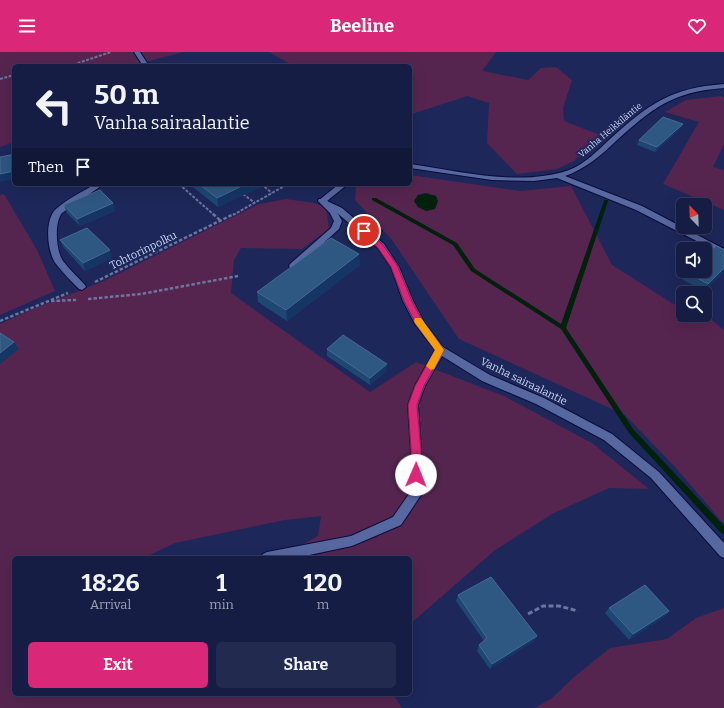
<!DOCTYPE html>
<html lang="en">
<head>
<meta charset="utf-8">
<style>
  body { margin:0; font-family:Bitter,serif; background:#232a4f; color:#f1f3f6; height:100vh; display:flex; flex-direction:column; font-size:15px; white-space:nowrap }
  * { box-sizing:border-box; margin:0 }
  p { font-size:13px; color:#9ea2b2 }
  .icon { flex:none; width:22px; height:22px; fill:none; stroke:currentColor; stroke-width:2; stroke-linecap:round; stroke-linejoin:round }
  .map { position:relative; flex:1; overflow:hidden }
  .sheet { position:absolute; left:12px; top:504px; width:400px; height:140px; display:flex; flex-direction:column; background:#161d44; border-radius:6px; box-shadow:0 4px 16px #0002,0 0 0 1px #353b5d }
  .sheet>* { flex:none }
  .guide { position:absolute; left:12px; top:12px; width:400px; height:122px; border-radius:6px; box-shadow:0 4px 16px #0002,0 0 0 1px #353b5d; background:#161d44; color:#f1f3f6; overflow:hidden }
  .needle { width:26px; rotate:337deg }
  .buttons { position:absolute; left:676px; top:146px; display:grid; gap:8px }
  .buttons a { display:grid; place-items:center; width:36px; height:36px; border-radius:6px; background:#161d44; box-shadow:0 4px 16px #0002,0 0 0 1px #353b5d; font-size:20px }
  .pin { position:absolute; display:grid; place-items:center; width:34px; height:34px; color:#fff; margin:-17px; border:2px solid #fff; border-radius:50%; box-shadow:0 1px 4px #0007 }
  .me { position:absolute; width:44px; margin:-22px; rotate:1deg; stroke-linejoin:round; filter:drop-shadow(0 0 3px #0008) }
  .turn { display:flex; align-items:center; gap:14px; height:84px; padding:0 16px; font-size:18px }
  .turn .icon { width:52px; height:52px; stroke-width:2.5 }
  .turn b { display:block; font-size:28px; line-height:34px }
  .then { display:flex; align-items:center; height:38px; padding:0 16px; background:#0003; gap:8px; font-size:15px }
  .eta { display:flex; justify-content:space-evenly; align-items:center; height:68px; text-align:center }
  .eta b { font-size:24px; font-weight:700; line-height:28px }
  .primary-button { display:flex; gap:8px; margin-top:auto; padding:8px 16px }
  .primary-button a { flex:1; height:46px; border-radius:6px; background:#db2777; color:#fff; font-size:16px; font-weight:700; line-height:46px; text-align:center }
  .primary-button a+a { background:#232a4f; color:#f1f3f6 }
  header { display:flex; justify-content:space-between; align-items:center; height:52px; padding:0 16px; background:#db2777; color:#fff; font-size:18px; font-weight:700 }
  .map>svg:first-child { display:block }
</style>
</head>
<body>
<header><svg class="icon" aria-label="menu" viewBox="0 0 24 24"><path d="M4 6h16M4 12h16M4 18h16"/></svg>Beeline<svg class="icon" aria-label="heart" viewBox="0 0 24 24"><path d="M12 20l-8-8c-3-5 5-10 8-4 3-6 11-1 8 4z"/></svg></header>
<div class="map">
<svg width="724" height="656" viewBox="0 0 724 656">
  <rect width="100%" height="100%" fill="#1d275a"/>
  <g fill="#552550">
    <polygon points="0,0 183,0 131,14 14,14 14,90 0,95"/>
    <polygon points="269,0 496,0 482,19 528,28 541,16 556,15 572,28 563,56 564,69 600,83 574,109 557,117 517,122 487,91 489,51 467,44 412,62 410,62 410,34 414,26 410,25 410,14 294,14"/>
    <polygon points="721,44 724,45 724,92 713,115 724,118 724,158 663,132 699,70 665,60 686,48"/>
    <polygon points="410,123 520,139 571,134 612,213 683,258 683,263 690,263 699,268 708,265 724,278 724,472 675,415 625,363 459,287 392,188 355,148 356,134 359,132 410,132"/>
    <polygon points="4,142 37,198 55,239 0,263 0,143"/>
    <polygon points="286,147 314,151 326,156 329,177 302,197 241,196 234,208 231,241 370,340 416,310 504,344 592,391 649,437 609,436 552,462 494,499 410,572 410,506 240,506 295,497 318,484 321,464 285,468 175,491 144,506 14,506 14,642 393,642 402,656 0,656 0,272 28,259 106,228 259,152"/>
    <polygon points="724,556 724,656 535,656 552,646 573,626 610,596 667,587 696,566"/>
  </g>
  <polygon fill="#00210b" points="426,141 436,144 438,149 435,157 426,159 418,155 414,149 418,143"/>
  <g fill="none" stroke-linecap="round" stroke-linejoin="round">
    <polygon fill="#00210b" fill-rule="evenodd" points="372,146 376,146 457,191 475,217 561,272 604,149 604,148 608,148 608,149 566,276 633,377 724,474 724,482 721,481 629,381 561,277 471,219 453,193 372,148"/>
    <g stroke="#090d3d" stroke-width="2">
      <g id="lane">
        <path d="M95 132H104L62 161C54 171 56 199 63 209 70 218 78 225 85 233L86 235 82 238 79 237C71 229 63 221 56 212 47 200 44 168 56 157 67 147 82 140 95 132Z"/>
        <polygon points="319,147 325,147 336,158 342,169 339,177 296,216 290,216 289,214 290,212 331,176 334,169 330,161 318,149"/>
      </g>
    </g>
    <g stroke="#090d3d" stroke-width="2">
      <g id="street">
        <polygon points="134,0 140,0 149,14 143,14"/>
        <path d="M724 32V36C671 40 653 56 615 90 599 105 585 117 565 124L642 154 724 197V203L636 158 557 126 534 129 492 128 410 116V112C459 119 521 135 569 118 585 112 598 98 610 87 649 52 670 36 724 32Z"/>
        <polygon points="339,132 348,132 327,149 342,156 384,192 399,215 413,249 424,270 443,295 490,323 544,346 612,382 659,420 724,491 724,506 720,504 651,426 604,388 536,352 482,329 442,304 425,334 418,353 421,398 421,443 401,473 352,494 295,506 261,506 263,502 267,500 351,484 393,465 409,442 411,398 408,353 415,334 435,298 415,272 403,249 391,215 378,196 336,160 318,149"/>
      </g>
    </g>
    <g stroke="#6b759f" stroke-width="2" stroke-dasharray="3 1.5" stroke-linecap="butt">
      <polyline points="69,14 111,0"/>
      <polyline points="0,27 14,23"/>
      <polyline points="179,132 214,163"/>
      <polyline points="261,132 272,141"/>
      <polyline points="243,142 255,151"/>
      <polyline points="233,163 288,132"/>
    </g>
    <g stroke="#6b759f" stroke-width="2.5" stroke-dasharray="3.5 2" stroke-linecap="butt">
      <polyline points="213,162 221,169"/>
      <polyline points="95,230 234,162"/>
      <polyline points="88,247 141,242 238,224"/>
      <polyline points="51,249 76,248"/>
      <polyline points="0,269 68,241"/>
    </g>
    <polyline stroke="#6b759f" stroke-width="3" stroke-dasharray="5 2.5" stroke-linecap="butt" points="528,562 543,554 559,554 578,559"/>
    <use href="#lane" fill="#57679f" fill-rule="evenodd"/>
    <use href="#street" fill="#57679f" fill-rule="evenodd"/>
  </g>
  <g fill="#1c4873">
    <polygon points="683,72 680,77 655,100 637,93 639,88"/>
    <polygon points="189,132 267,132 218,155"/>
    <polygon points="113,151 115,159 80,174 67,161 64,153"/>
    <polygon points="60,188 112,206 85,219 64,196"/>
    <polygon points="724,198 724,220 704,239 683,228 686,220"/>
    <polygon points="359,202 360,213 287,269 258,250 257,240"/>
    <polygon points="327,297 387,312 387,319 370,333 327,304"/>
    <polygon points="458,543 537,584 534,589 490,617 477,599 479,593 484,589 456,549"/>
    <polygon points="609,556 669,559 664,565 629,588 605,561"/>
  </g>
  <g fill="#153564">
    <polygon points="683,72 680,77 655,100 657,95"/>
    <polygon points="14,119 14,127 0,130 0,122"/>
    <polygon points="246,132 267,132 218,155 217,146"/>
    <polygon points="113,151 115,159 80,174 77,167"/>
    <polygon points="110,198 112,206 85,219 83,211"/>
    <polygon points="359,202 360,213 287,269 286,258"/>
    <polygon points="724,216 724,220 704,239 708,232"/>
    <polygon points="14,290 19,297 0,312 0,301"/>
    <polygon points="387,312 387,319 370,333 370,326"/>
    <polygon points="669,559 664,565 629,588 633,582"/>
    <polygon points="537,584 534,589 490,617 492,612"/>
  </g>
  <g fill="#2e5781" stroke="#466a92">
    <polygon points="392,11 396,14 388,14"/>
    <polygon points="663,65 683,72 657,95 639,88"/>
    <polygon points="10,103 14,103 14,119 0,122 0,105"/>
    <polygon points="199,132 246,132 217,146"/>
    <polygon points="100,138 113,151 77,167 64,153"/>
    <polygon points="87,176 110,198 83,211 60,188"/>
    <polygon points="331,186 359,202 286,258 257,240"/>
    <polygon points="716,194 724,198 724,216 708,232 686,220 688,219 705,219 705,204"/>
    <polygon points="0,281 14,290 0,301"/>
    <polygon points="343,283 387,312 370,326 327,297"/>
    <polygon points="491,525 537,584 492,612 479,593 487,586 458,543"/>
    <polygon points="645,533 669,559 633,582 609,556"/>
  </g>
  <polygon fill="#db2777" stroke="#8e194d" points="361,177 366,177 383,193 397,213 412,249 423,270 444,298 424,334 417,353 421,398 421,423 419,426 416,427 412,426 411,423 411,398 408,353 415,334 435,298 416,272 404,249 391,215 378,196 361,181"/>
  <polygon fill="#f59e0b" points="415,266 421,266 444,298 434,317 431,318 426,314 435,298 415,271 414,269"/>
  <g text-anchor="middle" stroke-width="4" stroke-linejoin="round" paint-order="stroke">
    <g font-size="9" fill="#c7d1f1" stroke="#1d275a">
      <text transform="translate(610 78) rotate(-40)" y="3">Vanha Heikkiläntie</text>
    </g>
    <g font-size="11" fill="#c7d1f1" stroke="#1d275a">
      <text transform="translate(143 198) rotate(-26)" y="4">Tohtorinpolku</text>
      <text transform="translate(524 329) rotate(26)" y="4">Vanha sairaalantie</text>
    </g>
  </g>
</svg>
<div class="buttons">
<a><svg class="needle" viewBox="-14 -14 28 28"><path d="M0-13l5 13h-10z" fill="#e53935"/><path d="M0 13l5-13h-10z" fill="#9ea2b2"/></svg></a>
<a><svg class="icon" aria-label="sound" viewBox="0 0 24 24"><path d="M4 9h4l5-4v14l-5-4H4zM17 9q2 3 0 6"/></svg></a>
<a><svg class="icon" aria-label="search" viewBox="0 0 24 24"><circle cx="10" cy="10" r="6"/><path d="M15 15l6 6"/></svg></a>
</div>
<div class="pin" style="left:364px;top:179px;background:#d93025"><svg class="icon" aria-label="arrive" viewBox="0 0 24 24"><path d="M6 21V4h12l-3 4 3 4H6"/></svg></div>
<svg class="me" style="left:416px;top:423px" viewBox="-20 -20 40 40"><circle r="19" fill="#fff"/><path d="M0-13L10 11 0 6-10 11z" fill="#db2777"/></svg>
<div class="guide">
<div class="turn"><svg class="icon" aria-label="left" viewBox="0 0 24 24"><path d="M17 20v-9H6M10 6l-5 5 5 5"/></svg><div><b>50 m</b>Vanha sairaalantie</div></div>
<div class="then">Then<svg class="icon" aria-label="arrive" viewBox="0 0 24 24"><path d="M6 21V4h12l-3 4 3 4H6"/></svg></div>
</div>
<section class="sheet">
<div class="eta">
<div><b>18:26</b><p>Arrival</p></div>
<div><b>1</b><p>min</p></div>
<div><b>120</b><p>m</p></div>
</div>
<div class="primary-button"><a>Exit</a><a>Share</a></div>
</section>
</div>
</body>
</html>
